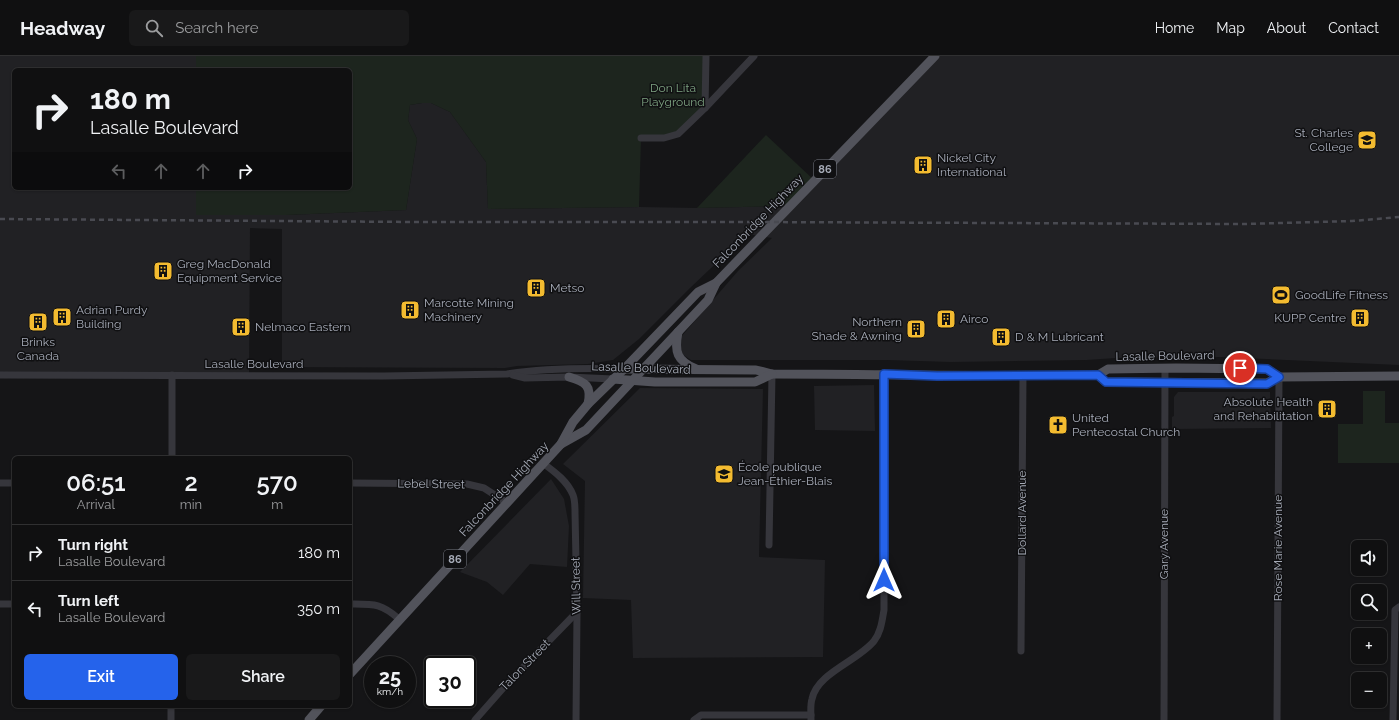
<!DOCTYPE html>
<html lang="en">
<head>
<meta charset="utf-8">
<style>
  body { margin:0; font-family:Raleway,sans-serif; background:#19191a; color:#f1f3f6; height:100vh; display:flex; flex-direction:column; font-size:15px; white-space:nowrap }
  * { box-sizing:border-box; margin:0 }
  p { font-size:13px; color:#9c9d9f }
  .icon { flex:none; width:22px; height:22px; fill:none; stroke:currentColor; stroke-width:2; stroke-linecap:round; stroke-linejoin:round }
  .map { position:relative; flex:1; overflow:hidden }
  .drawer { position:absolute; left:12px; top:400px; width:340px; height:252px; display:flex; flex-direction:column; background:#101011; border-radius:6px; box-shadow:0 1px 3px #0004,0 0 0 1px #303031 }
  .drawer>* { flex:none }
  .banner { position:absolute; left:12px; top:12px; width:340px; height:122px; border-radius:6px; box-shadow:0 1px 3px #0004,0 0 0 1px #303031; background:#101011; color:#f1f3f6; overflow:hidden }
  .tools { position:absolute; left:1351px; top:484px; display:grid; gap:8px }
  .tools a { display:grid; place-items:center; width:36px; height:36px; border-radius:6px; background:#101011; box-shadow:0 1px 3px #0004,0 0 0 1px #303031; font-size:20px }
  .speed { position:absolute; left:364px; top:600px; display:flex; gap:8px; font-size:20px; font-weight:700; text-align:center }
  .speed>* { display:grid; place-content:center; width:52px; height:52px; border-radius:50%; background:#101011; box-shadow:0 1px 3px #0004,0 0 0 1px #303031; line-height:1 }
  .speed small { font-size:10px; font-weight:400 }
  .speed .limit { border:2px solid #111; border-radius:6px; background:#fff; color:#111 }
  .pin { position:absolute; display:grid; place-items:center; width:34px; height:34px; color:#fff; margin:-17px; border:2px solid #fff; border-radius:50%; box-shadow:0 1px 4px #0007 }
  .me { position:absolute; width:44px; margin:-22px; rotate:0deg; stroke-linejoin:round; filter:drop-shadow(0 0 3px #0008) }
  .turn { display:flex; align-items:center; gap:14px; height:84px; padding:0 12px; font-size:18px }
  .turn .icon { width:52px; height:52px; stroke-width:2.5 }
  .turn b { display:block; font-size:28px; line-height:34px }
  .lanes { display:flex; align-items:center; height:38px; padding:0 12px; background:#0003; justify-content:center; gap:20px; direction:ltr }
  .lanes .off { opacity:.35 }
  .eta { display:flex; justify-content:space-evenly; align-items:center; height:68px; text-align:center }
  .eta b { font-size:24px; font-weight:600; line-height:28px }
  .button { display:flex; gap:8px; margin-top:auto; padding:8px 12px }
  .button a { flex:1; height:46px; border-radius:6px; background:#2563eb; color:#fff; font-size:16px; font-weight:600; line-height:46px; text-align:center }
  .button a+a { background:#19191a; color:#f1f3f6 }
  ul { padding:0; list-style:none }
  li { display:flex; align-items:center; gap:12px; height:56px; padding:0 12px; border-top:1px solid #303031 }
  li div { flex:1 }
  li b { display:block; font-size:15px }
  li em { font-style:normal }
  header { display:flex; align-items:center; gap:24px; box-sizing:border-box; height:56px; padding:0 20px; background:#101011; border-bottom:1px solid #303031 }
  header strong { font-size:19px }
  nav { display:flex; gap:22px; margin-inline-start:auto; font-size:14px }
  .search { width:280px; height:36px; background:#19191a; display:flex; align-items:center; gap:10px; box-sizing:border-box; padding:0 14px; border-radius:6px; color:#9c9d9f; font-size:15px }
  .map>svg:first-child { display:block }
</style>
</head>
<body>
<header>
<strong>Headway</strong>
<div class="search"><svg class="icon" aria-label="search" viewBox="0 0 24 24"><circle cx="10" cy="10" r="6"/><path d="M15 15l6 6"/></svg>Search here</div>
<nav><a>Home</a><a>Map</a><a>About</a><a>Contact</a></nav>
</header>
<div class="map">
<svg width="1399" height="664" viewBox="0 0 1399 664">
  <rect width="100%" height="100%" fill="#151517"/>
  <g fill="#212124">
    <polygon points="0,0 196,0 196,14 14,14 14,132 196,132 196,159 286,159 406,154 417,83 408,64 410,49 422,47 431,47 450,56 486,106 488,153 639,151 697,152 789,150 936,0 1399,0 1399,309 1220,301 1116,302 1086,304 951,306 887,304 691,304 682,298 679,293 681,281 738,215 772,182 747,178 690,232 639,283 613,304 588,308 517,310 505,312 282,311 282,173 250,172 249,319 0,318"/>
    <polygon points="874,329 875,375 815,374 814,330"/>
    <polygon points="640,332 763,333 759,501 825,504 823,601 633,602 631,544 583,542 585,425 563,408"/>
    <polygon points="1178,336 1270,336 1271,372 1172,373 1172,361 1174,360 1174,341"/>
    <polygon points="551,423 564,443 569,470 567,511 530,508 503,539 487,526 460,516"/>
  </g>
  <g fill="#1d251e">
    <polygon points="196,0 706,0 706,53 678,78 641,82 639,151 488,153 486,106 450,56 431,47 422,47 410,49 408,64 417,83 406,154 286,159 196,159 196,132 350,132 350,14 196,14"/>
    <polygon points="766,79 814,124 789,150 697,152"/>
    <polygon points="1363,335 1385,335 1385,367 1399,367 1399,407 1338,407 1338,368 1363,368"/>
  </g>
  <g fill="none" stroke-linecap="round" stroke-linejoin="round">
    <g stroke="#36363c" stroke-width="7">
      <polyline points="705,52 706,0"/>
      <polyline points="641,82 664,82 678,78 705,52 754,0"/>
      <path d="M0 319 383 320 507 318C545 312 585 312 624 313"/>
      <polyline points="172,319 172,402"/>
      <polyline points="513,319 525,322 569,321 613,323"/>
      <path d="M544 408C555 416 568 426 573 439 575 444 575 451 575 456L577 556 576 664"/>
      <polyline points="0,427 14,427"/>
      <polyline points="350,427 467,428 484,432 507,447"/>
      <polyline points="769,489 772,318"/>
      <polyline points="0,548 14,548"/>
      <path d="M350 548C374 548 381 547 399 563"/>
      <polyline points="1021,595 1023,319"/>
      <polyline points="171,664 171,650"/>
      <polyline points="475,664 505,630 577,556"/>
      <polyline points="694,664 701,659 811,659"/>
      <path d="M811 664C811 657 810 649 812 643 817 617 858 605 874 585 881 576 882 565 884 554V318"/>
      <polyline points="1164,664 1165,312"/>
      <polyline points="1277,664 1279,321"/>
      <polyline points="1393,664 1395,554 1399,551"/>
    </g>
    <g stroke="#52535b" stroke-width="9">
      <path d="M678 276C674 296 677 305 696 313"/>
      <path d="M624 313 756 314 772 318C881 318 989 321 1098 319L1108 313 1176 312 1267 313 1279 321"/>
      <polyline points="1098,319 1106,326 1267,327 1279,321 1399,320"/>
      <path d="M569 321C586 326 592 330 588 348"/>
      <polyline points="613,323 655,326 755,326 772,318"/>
      <polyline points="561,388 586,374 708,244 716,227"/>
      <polyline points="350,618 561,388 573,366 588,348 624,313 698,236 716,227 935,0"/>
      <polyline points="309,664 321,650"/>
    </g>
    <polyline stroke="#494a51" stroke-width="2.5" stroke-dasharray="5 4" stroke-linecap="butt" points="0,163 414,166 753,166 1245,168 1352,165 1399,161"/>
  </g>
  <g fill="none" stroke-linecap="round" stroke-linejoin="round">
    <g stroke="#184099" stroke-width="10">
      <polyline id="route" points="884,524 884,318 937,320 1098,319 1106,326 1267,328 1279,321 1267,313 1240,312"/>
    </g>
    <use href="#route" stroke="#2563eb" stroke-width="7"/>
  </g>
  <defs>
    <g id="school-square" transform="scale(1)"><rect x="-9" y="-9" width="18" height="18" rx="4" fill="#f3bb30" stroke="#101012"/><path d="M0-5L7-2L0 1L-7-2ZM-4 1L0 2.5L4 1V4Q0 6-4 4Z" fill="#111"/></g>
    <g id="building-square" transform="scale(1)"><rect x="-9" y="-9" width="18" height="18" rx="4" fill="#f3bb30" stroke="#101012"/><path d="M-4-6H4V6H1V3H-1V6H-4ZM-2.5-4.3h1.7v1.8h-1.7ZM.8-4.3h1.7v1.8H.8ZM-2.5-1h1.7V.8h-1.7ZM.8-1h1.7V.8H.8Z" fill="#111"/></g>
    <g id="stadium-square" transform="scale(1)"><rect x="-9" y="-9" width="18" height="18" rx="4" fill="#f3bb30" stroke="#101012"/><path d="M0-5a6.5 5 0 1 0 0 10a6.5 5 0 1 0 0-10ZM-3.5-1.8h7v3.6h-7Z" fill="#111"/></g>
    <g id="church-square" transform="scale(1)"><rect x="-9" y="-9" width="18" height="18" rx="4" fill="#f3bb30" stroke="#101012"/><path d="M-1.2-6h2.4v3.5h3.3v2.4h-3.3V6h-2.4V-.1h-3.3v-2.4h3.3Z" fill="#111"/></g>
  </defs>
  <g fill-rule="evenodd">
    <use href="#school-square" x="1367" y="84"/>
    <use href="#building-square" x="923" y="109"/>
    <use href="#building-square" x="163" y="215"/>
    <use href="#building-square" x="536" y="232"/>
    <use href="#stadium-square" x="1281" y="239"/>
    <use href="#building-square" x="410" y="254"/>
    <use href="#building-square" x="62" y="261"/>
    <use href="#building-square" x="1360" y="262"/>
    <use href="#building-square" x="946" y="263"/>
    <use href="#building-square" x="38" y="266"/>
    <use href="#building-square" x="241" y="271"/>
    <use href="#building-square" x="916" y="273"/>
    <use href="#building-square" x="1001" y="281"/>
    <use href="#building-square" x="1327" y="353"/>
    <use href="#church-square" x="1058" y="369"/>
    <use href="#school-square" x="724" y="418"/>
  </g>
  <g text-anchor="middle" stroke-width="3" stroke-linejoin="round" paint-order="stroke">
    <g fill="#101012" stroke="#797c86" stroke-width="1">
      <rect x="814" y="104" width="22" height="18" rx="3"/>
      <rect x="444" y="494" width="22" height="18" rx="3"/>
    </g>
    <g font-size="11" font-weight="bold" fill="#a6abb7">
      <text x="825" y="117">86</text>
      <text x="455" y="507">86</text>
    </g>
    <g font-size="12" fill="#7da281" stroke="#101012">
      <text x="673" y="36">Don Lita<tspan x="673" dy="14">Playground</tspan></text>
    </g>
    <g font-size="12" fill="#a6abb7" stroke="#101012" text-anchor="start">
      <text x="1353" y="81" text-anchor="end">St. Charles<tspan x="1353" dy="14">College</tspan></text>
      <text x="937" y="106">Nickel City<tspan x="937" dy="14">International</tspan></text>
      <text x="177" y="212">Greg MacDonald<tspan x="177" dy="14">Equipment Service</tspan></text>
      <text x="550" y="236">Metso</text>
      <text x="1295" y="243">GoodLife Fitness</text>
      <text x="424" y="251">Marcotte Mining<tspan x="424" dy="14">Machinery</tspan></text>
      <text x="76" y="258">Adrian Purdy<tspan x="76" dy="14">Building</tspan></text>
      <text x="1346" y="266" text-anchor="end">KUPP Centre</text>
      <text x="960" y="267">Airco</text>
      <text x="902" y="270" text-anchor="end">Northern<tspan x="902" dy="14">Shade &amp; Awning</tspan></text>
      <text x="255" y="275">Nelmaco Eastern</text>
      <text x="1015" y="285">D &amp; M Lubricant</text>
      <text x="38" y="290" text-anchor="middle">Brinks<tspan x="38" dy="14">Canada</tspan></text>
      <text x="1313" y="350" text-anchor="end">Absolute Health<tspan x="1313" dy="14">and Rehabilitation</tspan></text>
      <text x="1072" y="366">United<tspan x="1072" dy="14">Pentecostal Church</tspan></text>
      <text x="738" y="415">École publique<tspan x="738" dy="14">Jean-Éthier-Blais</tspan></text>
    </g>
    <g font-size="12" fill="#a6abb7" stroke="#101012">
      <text transform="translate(758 165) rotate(-46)" y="4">Falconbridge Highway</text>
      <text transform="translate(1165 300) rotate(-1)" y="4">Lasalle Boulevard</text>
      <text x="254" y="312">Lasalle Boulevard</text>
      <text transform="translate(641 312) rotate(2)" y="4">Lasalle Boulevard</text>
      <text transform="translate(431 428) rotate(1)" y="4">Lebel Street</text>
      <text transform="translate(504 433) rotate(-47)" y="4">Falconbridge Highway</text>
      <text transform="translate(1022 457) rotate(-90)" y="4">Dollard Avenue</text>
      <text transform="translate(1164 488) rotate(-90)" y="4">Gary Avenue</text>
      <text transform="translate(1278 492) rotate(-90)" y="4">Rose Marie Avenue</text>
      <text transform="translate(576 530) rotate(-91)" y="4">Will Street</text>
      <text transform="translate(525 609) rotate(-46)" y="4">Talon Street</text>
    </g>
  </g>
</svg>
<div class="tools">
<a><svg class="icon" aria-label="sound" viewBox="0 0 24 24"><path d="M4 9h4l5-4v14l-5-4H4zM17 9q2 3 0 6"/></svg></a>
<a><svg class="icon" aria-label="search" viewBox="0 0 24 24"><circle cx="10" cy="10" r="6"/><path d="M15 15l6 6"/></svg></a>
<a>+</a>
<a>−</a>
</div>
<div class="speed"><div>25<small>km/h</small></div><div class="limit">30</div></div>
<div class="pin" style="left:1240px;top:312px;background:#d93025"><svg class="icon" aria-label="arrive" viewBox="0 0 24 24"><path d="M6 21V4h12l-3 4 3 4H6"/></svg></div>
<svg class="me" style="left:884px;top:524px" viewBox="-20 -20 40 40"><path d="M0-17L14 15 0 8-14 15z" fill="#2563eb" stroke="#fff" stroke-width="4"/></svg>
<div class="banner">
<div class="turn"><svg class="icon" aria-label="right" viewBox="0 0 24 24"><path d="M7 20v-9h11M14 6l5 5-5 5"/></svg><div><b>180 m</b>Lasalle Boulevard</div></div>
<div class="lanes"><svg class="icon off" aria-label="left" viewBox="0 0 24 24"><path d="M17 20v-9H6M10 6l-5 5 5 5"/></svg><svg class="icon off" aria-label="ahead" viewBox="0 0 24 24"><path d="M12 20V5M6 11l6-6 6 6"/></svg><svg class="icon off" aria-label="ahead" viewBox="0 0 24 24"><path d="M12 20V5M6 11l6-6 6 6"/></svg><svg class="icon" aria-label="right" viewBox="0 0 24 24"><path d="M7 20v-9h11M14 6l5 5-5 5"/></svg></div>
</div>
<section class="drawer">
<div class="eta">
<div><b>06:51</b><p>Arrival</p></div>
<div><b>2</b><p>min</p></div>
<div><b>570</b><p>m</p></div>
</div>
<ul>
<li><svg class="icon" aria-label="right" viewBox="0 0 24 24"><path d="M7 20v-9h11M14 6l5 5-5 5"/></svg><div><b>Turn right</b><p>Lasalle Boulevard</p></div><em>180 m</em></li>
<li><svg class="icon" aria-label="left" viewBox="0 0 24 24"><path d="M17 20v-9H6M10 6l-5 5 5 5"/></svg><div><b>Turn left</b><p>Lasalle Boulevard</p></div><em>350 m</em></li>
</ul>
<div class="button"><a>Exit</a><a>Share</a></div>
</section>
</div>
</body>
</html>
